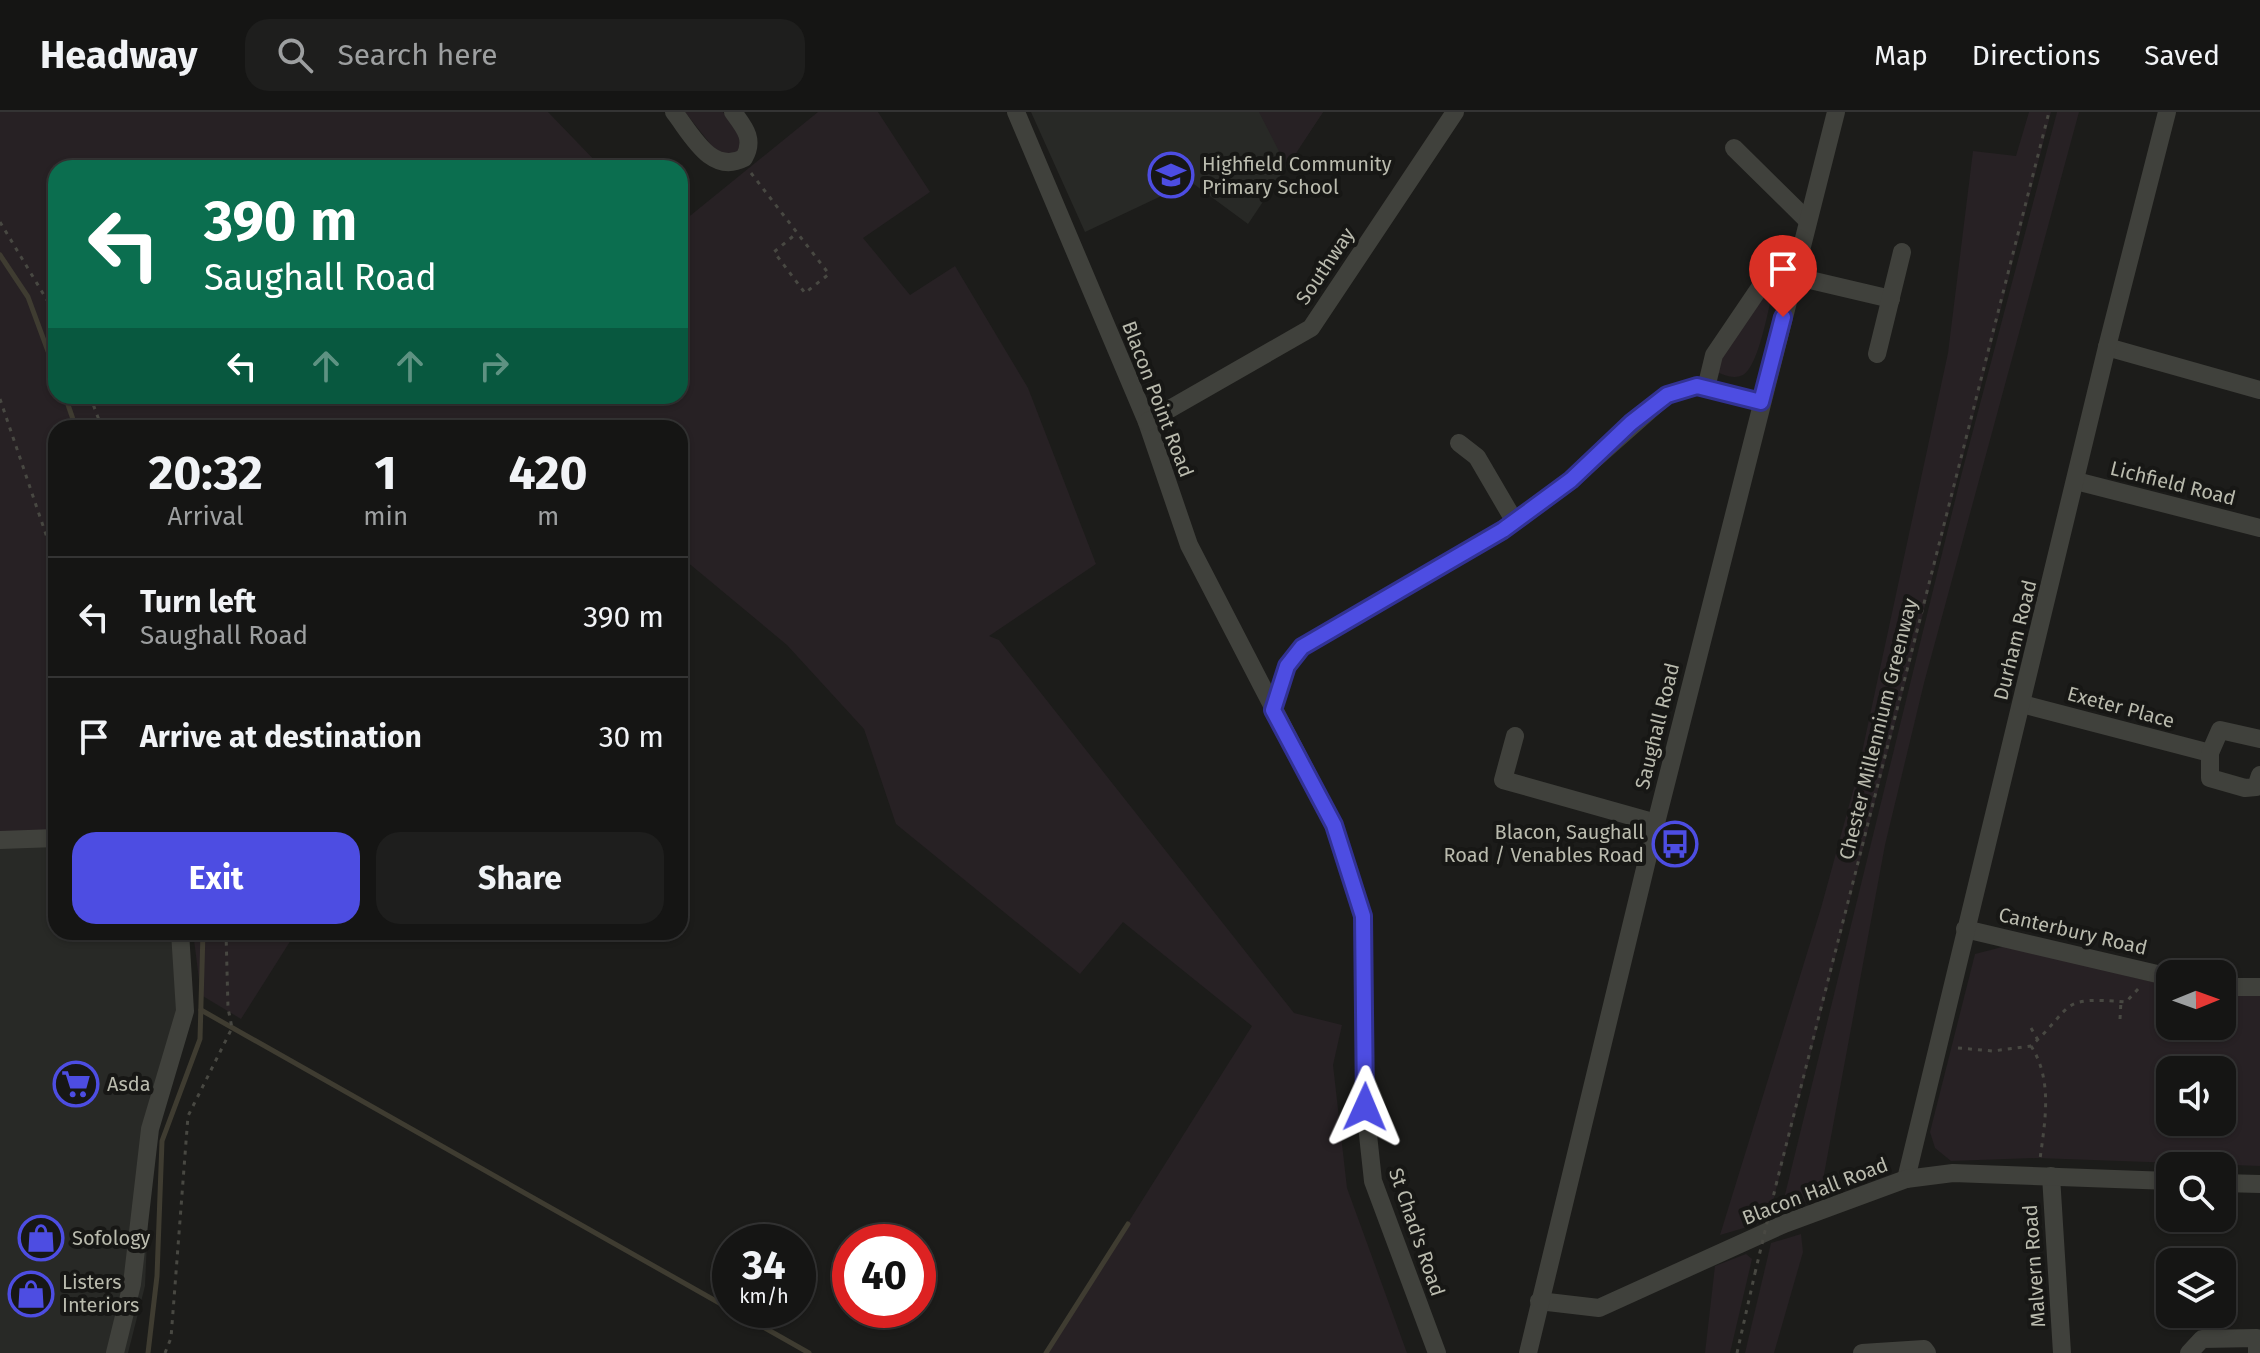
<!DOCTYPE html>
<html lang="en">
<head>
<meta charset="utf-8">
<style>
  body { margin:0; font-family:"Fira Sans",sans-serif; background:#1e1e1d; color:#f1f3f6; height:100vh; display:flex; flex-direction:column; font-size:30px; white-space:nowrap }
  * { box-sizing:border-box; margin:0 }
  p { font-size:26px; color:#9d9fa0 }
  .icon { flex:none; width:44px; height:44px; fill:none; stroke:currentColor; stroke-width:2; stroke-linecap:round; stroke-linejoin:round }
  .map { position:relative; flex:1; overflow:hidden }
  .side { position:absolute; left:48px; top:308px; width:640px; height:520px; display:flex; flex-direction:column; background:#151514; border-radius:24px; box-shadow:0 2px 6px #0004,0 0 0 2px #343434 }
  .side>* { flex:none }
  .banner { position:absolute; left:48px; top:48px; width:640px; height:244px; border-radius:24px; box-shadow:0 2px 6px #0004,0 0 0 2px #343434; background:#0b6e4f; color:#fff; overflow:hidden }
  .needle { width:52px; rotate:89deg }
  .controls { position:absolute; left:2156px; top:848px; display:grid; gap:16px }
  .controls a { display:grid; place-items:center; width:80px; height:80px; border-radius:16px; background:#151514; box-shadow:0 2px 6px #0004,0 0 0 2px #343434; font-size:40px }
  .speed { position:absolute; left:712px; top:1112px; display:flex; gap:16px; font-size:40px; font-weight:700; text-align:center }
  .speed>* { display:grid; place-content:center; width:104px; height:104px; border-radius:50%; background:#151514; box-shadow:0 2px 6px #0004,0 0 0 2px #343434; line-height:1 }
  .speed small { font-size:20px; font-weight:400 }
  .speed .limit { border:12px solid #d22; background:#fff; color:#111 }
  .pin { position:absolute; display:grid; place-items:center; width:68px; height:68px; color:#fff; margin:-82px -34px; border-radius:50% 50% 50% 0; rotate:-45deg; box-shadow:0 0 8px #0007 }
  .pin .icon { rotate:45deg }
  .me { position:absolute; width:88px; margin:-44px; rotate:1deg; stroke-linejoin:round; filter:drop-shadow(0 0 6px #0008) }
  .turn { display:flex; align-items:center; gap:28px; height:168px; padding:0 24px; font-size:36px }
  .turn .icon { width:104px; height:104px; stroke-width:2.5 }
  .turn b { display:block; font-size:56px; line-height:68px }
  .lanes { display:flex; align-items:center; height:76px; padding:0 24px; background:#0003; justify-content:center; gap:40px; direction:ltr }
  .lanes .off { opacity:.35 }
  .eta { display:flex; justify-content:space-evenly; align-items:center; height:136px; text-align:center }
  .eta b { font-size:48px; font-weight:700; line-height:56px }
  .action { display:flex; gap:16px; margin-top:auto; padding:16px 24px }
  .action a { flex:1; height:92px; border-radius:24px; background:#4d4de2; color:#fff; font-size:32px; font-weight:700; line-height:92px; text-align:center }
  .action a+a { background:#1e1e1d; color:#f1f3f6 }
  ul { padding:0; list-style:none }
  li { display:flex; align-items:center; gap:24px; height:120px; padding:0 24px; border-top:2px solid #343434 }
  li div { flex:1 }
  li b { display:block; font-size:30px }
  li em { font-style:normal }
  header { display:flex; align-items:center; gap:48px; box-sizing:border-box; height:112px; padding:0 40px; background:#151514; border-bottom:2px solid #343434 }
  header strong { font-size:38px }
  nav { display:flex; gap:44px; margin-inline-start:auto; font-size:28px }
  .search { width:560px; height:72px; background:#1e1e1d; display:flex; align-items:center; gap:20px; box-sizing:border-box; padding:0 28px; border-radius:24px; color:#9d9fa0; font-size:30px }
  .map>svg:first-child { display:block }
</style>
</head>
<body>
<header>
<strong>Headway</strong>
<div class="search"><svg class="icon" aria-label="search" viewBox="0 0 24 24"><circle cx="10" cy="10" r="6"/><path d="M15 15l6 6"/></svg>Search here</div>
<nav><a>Map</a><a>Directions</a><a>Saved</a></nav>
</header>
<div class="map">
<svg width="2260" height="1241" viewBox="0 0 2260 1241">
  <rect width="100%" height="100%" fill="#1c1c1a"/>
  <g fill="#282926">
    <polygon points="1031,0 1323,0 1248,112 1191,70 1085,120"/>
    <polygon points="56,720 56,820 187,820 192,903 151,1039 145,1174 128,1241 0,1241 0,721"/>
  </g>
  <g fill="#272124" fill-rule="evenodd">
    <polygon points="0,0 548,0 602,56 56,56 56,284 680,284 680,112 818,0 878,0 930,80 863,126 910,183 955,154 1028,276 1096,452 989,524 999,528 1294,901 1342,913 1333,953 1347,1076 1407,1241 1046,1241 1252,914 1123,810 1080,862 896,712 864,617 787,533 680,444 680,316 56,316 56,720 0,721"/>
    <polygon points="685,0 723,0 742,24 742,38 735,43 719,43"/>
    <polygon points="1259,0 1323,0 1287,55"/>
    <polygon points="2029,0 2051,0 1768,1109 1720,1123 1821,796 1856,668 1948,241 1973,39 2016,44"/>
    <polygon points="2057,0 2079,0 1924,571 1885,733 1820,1084 1781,1099 1961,364"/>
    <path d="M1770 174H1774C1769 193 1759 254 1743 263 1733 268 1721 262 1713 258Z"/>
    <polygon points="193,820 296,820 241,907 201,883"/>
    <path d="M2006 834 2126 859 2127 864 2170 874V914H2222V878L2260 879V1054L2037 1046 1951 1049 1935 1036 1930 1020 1975 842ZM2170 958H2222V1010H2170Z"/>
    <polygon points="1801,1122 1803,1140 1774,1241 1745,1241 1771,1131"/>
    <polygon points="1746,1142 1752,1147 1730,1241 1705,1241 1715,1154"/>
  </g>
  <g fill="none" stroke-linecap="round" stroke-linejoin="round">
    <g stroke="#3f3c31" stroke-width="5">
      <polyline points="0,143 28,185 56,261"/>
      <polyline points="65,284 76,316"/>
      <polyline points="201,898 730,1197"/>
      <polyline points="733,1198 809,1241"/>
      <polyline points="148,1241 157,1164 162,1029 200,927 203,820"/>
      <polyline points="1046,1241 1128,1112"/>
    </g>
    <g stroke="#484842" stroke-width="3" stroke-dasharray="4 6" stroke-linecap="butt">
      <polyline points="751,61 829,162 805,181 774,140 797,121"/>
      <polyline points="0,110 56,203"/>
      <polyline points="90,284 102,316"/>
      <polyline points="0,287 56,452"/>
      <polyline points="2120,907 2121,889"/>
      <polyline points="2031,916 2038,928"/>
      <path d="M2031 934C2053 968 2045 1009 2040 1047"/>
      <path d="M1958 936 1993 939 2031 934C2075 894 2057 884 2126 890L2139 876"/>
      <polyline points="1776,1073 2049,0"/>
      <polyline points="165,1241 171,1226 188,1004 232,916 228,896 226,820"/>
      <polyline points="1737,1241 1755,1161"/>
    </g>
    <g stroke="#40413c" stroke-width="18">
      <path d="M674 0C692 23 711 63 744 46 755 27 744 15 733 0"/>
      <polyline points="1016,0 1147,310 1189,433 1334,713 1363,804 1365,995 1373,1069 1437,1241"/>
      <polyline points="1734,36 1808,109"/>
      <polyline points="1793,164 1891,187"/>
      <polyline points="2107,235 2260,278"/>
      <polyline points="1877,242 1902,140"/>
      <polyline points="1706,276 1714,243 1773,156 1795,157"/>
      <polyline points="1147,310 1311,216 1455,0"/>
      <polyline points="1459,331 1477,345 1515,410"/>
      <polyline points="2076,369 2260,416"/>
      <polyline points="2022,592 2210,641"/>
      <polyline points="1273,598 1287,554 1302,535 1503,418 1571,368 1667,283 1697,274 1761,290"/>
      <polyline points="1515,624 1503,668 1656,711"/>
      <polyline points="2260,627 2220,618 2210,641 2210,666 2245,676 2256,675 2260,663"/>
      <polyline points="0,728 56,726"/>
      <polyline points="1965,817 2170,865"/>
      <polyline points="2222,875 2260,875"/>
      <polyline points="2051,1064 2062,1241"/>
      <polyline points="1906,1067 2107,235 2167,0"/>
      <polyline points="2222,1071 2260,1072"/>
      <polyline points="1539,1189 1599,1196 1784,1112 1906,1067 1953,1061 2170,1069"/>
      <polyline points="115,1241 132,1172 150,1017 185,899 180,820"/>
      <polyline points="1528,1241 1656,711 1836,0"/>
      <polyline points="1862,1241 1924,1237 1927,1241"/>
      <polyline points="2189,1241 2202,1227 2257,1226 2257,1241"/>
    </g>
    <polyline stroke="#484842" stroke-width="3" stroke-dasharray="4 6" stroke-linecap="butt" points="1755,1161 1776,1073"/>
  </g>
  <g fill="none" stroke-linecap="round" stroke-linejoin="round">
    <g stroke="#323293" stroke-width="20">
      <polyline id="route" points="1365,995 1363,804 1334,713 1273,598 1287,554 1302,535 1503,418 1571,368 1631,311 1667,283 1697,274 1761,290 1783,205"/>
    </g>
    <use href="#route" stroke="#4d4de2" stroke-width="14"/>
  </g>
  <defs>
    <g id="school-ring" transform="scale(2.3)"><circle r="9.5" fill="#171715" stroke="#4d4de2" stroke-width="1.5"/><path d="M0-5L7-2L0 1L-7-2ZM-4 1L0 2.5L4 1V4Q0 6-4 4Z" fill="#4d4de2"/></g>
    <g id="bus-ring" transform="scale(2.3)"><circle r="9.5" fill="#171715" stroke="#4d4de2" stroke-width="1.5"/><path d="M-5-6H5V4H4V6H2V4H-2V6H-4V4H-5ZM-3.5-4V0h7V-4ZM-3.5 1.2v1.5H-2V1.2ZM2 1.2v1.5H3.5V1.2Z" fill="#4d4de2"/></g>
    <g id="supermarket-ring" transform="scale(2.3)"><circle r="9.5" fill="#171715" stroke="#4d4de2" stroke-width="1.5"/><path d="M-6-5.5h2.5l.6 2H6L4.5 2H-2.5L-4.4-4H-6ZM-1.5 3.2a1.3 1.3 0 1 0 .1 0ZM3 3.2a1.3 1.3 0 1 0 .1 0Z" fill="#4d4de2"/></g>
    <g id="shop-ring" transform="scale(2.3)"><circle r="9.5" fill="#171715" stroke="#4d4de2" stroke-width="1.5"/><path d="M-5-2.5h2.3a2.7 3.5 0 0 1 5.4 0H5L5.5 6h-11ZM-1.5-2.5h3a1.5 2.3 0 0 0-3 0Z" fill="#4d4de2"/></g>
  </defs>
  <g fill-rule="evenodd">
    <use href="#school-ring" x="1171" y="63"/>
    <use href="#bus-ring" x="1675" y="732"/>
    <use href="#supermarket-ring" x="76" y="972"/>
    <use href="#shop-ring" x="41" y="1126"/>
    <use href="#shop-ring" x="31" y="1182"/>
  </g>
  <g text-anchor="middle" stroke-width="8" stroke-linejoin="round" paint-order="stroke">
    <g font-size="20" fill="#babbae" stroke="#171715" text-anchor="start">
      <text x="1202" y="59">Highfield Community<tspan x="1202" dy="23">Primary School</tspan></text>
      <text x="1644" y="727" text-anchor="end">Blacon, Saughall<tspan x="1644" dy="23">Road / Venables Road</tspan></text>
      <text x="107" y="979">Asda</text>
      <text x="72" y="1133">Sofology</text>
      <text x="62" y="1177">Listers<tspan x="62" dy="23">Interiors</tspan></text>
    </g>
    <g font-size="20" fill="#babbae" stroke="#171715">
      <text transform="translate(1325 154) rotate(-56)" y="7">Southway</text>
      <text transform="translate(1158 287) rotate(69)" y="7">Blacon Point Road</text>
      <text transform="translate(2173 371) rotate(14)" y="7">Lichfield Road</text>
      <text transform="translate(2015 528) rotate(-76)" y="7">Durham Road</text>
      <text transform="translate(2121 595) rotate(15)" y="7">Exeter Place</text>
      <text transform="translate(1657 614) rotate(-76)" y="7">Saughall Road</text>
      <text transform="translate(1878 617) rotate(-76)" y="7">Chester Millennium Greenway</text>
      <text transform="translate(2073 819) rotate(13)" y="7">Canterbury Road</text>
      <text transform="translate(1815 1079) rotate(-21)" y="7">Blacon Hall Road</text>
      <text transform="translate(1417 1120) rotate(71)" y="7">St Chad's Road</text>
      <text transform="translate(2034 1154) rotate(-94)" y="7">Malvern Road</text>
    </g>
  </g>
</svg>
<div class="controls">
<a><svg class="needle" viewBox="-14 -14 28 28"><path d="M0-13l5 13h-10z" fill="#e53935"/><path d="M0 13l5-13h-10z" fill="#9d9fa0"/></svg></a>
<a><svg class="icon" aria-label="sound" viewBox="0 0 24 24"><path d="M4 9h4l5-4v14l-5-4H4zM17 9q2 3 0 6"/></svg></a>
<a><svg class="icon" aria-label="search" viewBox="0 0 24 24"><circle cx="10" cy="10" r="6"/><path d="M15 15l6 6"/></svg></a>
<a><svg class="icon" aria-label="layers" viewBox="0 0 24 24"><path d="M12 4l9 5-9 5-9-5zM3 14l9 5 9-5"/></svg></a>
</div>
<div class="speed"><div>34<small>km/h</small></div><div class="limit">40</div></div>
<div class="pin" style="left:1783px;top:205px;background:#d93025"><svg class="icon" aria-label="arrive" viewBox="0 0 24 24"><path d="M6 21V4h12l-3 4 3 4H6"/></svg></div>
<svg class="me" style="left:1365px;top:995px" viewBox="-20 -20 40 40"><path d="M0-17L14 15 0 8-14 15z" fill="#4d4de2" stroke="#fff" stroke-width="4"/></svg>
<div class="banner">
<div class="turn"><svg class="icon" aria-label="left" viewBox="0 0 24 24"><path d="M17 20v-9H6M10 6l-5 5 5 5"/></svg><div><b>390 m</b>Saughall Road</div></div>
<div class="lanes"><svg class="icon" aria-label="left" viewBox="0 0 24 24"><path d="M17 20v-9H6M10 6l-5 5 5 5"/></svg><svg class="icon off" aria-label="ahead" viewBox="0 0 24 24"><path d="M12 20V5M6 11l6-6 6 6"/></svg><svg class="icon off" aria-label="ahead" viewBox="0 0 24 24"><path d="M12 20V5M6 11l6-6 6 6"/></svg><svg class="icon off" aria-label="right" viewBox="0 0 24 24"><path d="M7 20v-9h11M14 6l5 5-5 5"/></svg></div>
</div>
<section class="side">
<div class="eta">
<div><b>20:32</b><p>Arrival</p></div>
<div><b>1</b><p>min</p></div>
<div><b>420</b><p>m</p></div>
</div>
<ul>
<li><svg class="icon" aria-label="left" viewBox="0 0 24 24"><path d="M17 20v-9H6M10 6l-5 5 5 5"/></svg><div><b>Turn left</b><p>Saughall Road</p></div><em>390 m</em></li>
<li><svg class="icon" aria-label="arrive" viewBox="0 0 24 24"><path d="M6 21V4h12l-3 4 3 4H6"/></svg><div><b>Arrive at destination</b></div><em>30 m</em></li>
</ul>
<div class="action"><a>Exit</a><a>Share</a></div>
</section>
</div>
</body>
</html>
